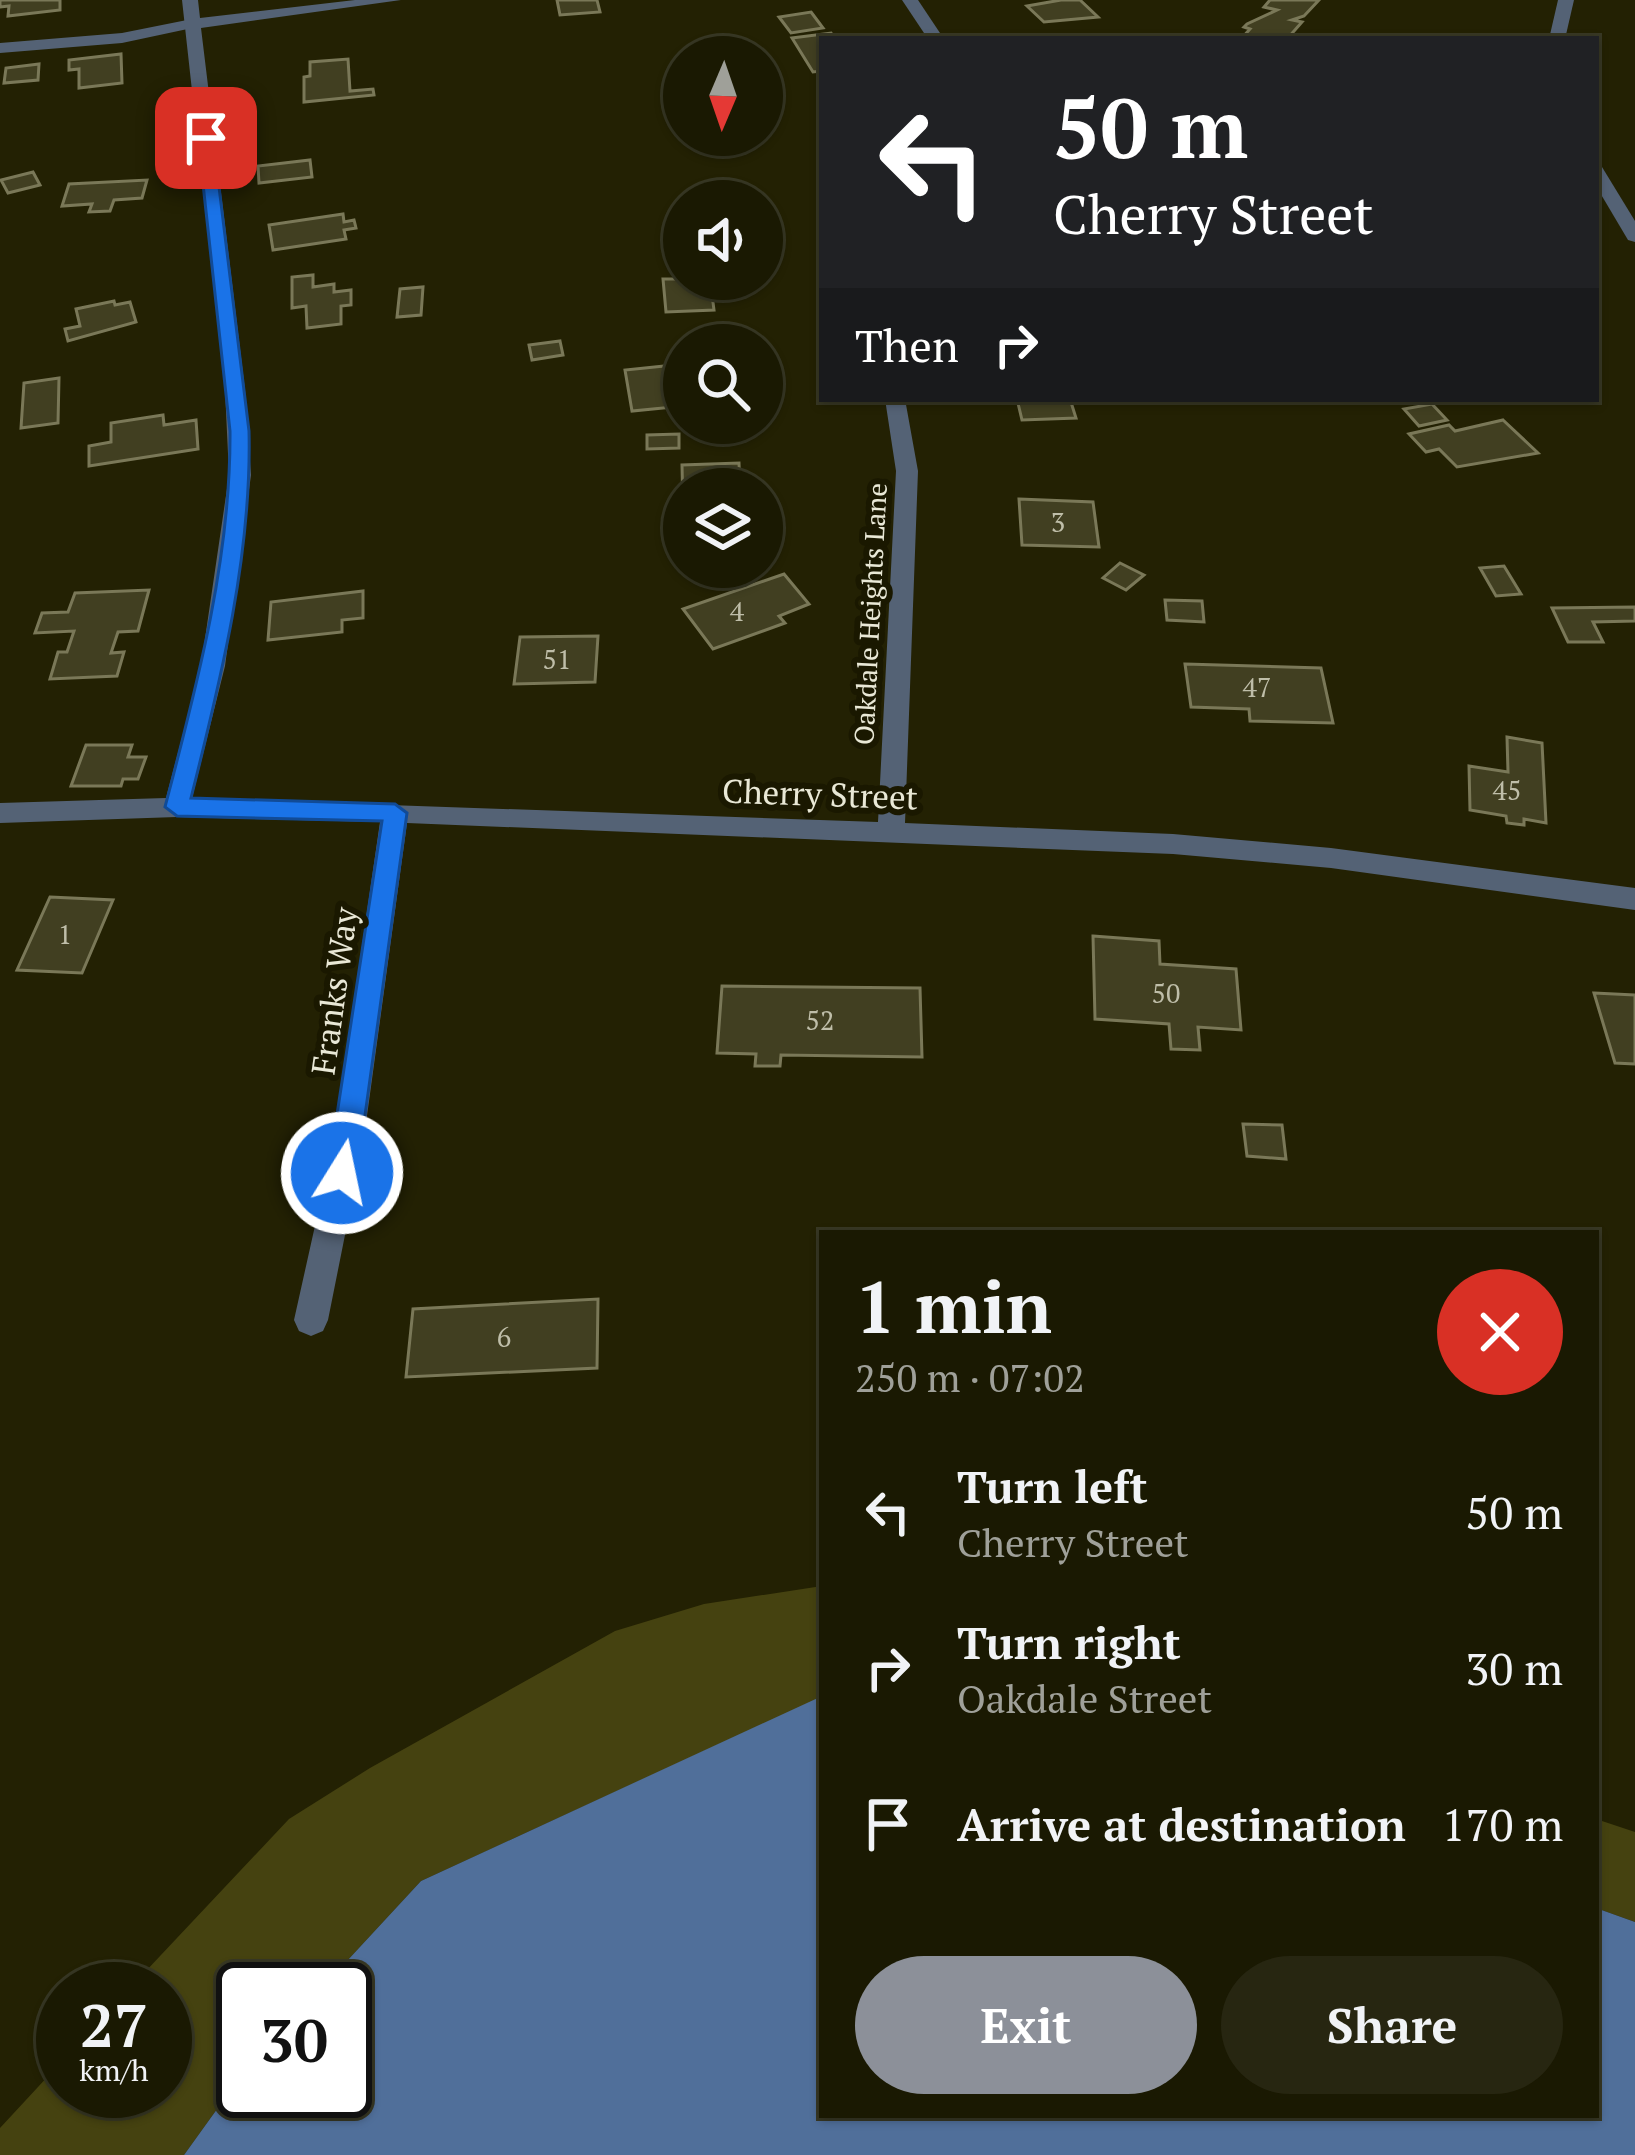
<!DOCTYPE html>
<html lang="en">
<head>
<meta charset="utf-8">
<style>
  body { margin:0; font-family:"PT Serif",serif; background:#272611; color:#f1f3f6; height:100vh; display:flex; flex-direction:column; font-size:45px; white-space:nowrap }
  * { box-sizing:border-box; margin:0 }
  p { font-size:39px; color:#9fa099 }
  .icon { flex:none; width:66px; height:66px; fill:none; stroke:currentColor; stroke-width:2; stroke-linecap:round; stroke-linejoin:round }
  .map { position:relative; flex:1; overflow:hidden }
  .sheet { position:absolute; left:819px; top:1230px; width:780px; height:888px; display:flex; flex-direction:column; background:#1a1902; border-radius:0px; box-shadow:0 3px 9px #0004,0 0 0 3px #383824 }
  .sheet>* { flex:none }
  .top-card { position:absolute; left:819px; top:36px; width:780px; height:366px; border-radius:0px; box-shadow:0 3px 9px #0004,0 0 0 3px #383824; background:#202124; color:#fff; overflow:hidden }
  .needle { width:78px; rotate:182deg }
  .controls { position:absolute; left:663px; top:36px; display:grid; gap:24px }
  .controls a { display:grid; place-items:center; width:120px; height:120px; border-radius:50%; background:#1a1902; box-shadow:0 3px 9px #0004,0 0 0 3px #383824; font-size:60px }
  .speed { position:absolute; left:36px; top:1962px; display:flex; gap:24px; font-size:60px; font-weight:700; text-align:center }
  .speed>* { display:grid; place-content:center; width:156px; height:156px; border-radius:50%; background:#1a1902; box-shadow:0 3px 9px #0004,0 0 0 3px #383824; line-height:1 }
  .speed small { font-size:30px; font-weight:400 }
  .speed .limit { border:6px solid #111; border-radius:18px; background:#fff; color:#111 }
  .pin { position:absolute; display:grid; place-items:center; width:102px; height:102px; color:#fff; margin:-51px; border-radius:24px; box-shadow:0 6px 18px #0006 }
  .me { position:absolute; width:132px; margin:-66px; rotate:10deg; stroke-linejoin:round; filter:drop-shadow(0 0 9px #0008) }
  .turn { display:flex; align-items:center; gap:42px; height:252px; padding:0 36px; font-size:54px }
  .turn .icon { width:156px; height:156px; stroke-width:2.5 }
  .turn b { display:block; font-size:84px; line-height:102px }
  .then { display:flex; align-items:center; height:114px; padding:0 36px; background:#0003; gap:24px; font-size:45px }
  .round { display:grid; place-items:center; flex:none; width:126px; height:126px; border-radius:63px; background:#272611 }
  .summary { display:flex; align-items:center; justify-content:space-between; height:204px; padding:0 36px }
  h1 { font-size:72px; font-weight:700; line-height:90px }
  .cta { display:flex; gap:24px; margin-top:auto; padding:24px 36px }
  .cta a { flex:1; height:138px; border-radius:72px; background:#8c9099; color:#fff; font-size:48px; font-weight:700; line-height:138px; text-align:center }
  .cta a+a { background:#272611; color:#f1f3f6 }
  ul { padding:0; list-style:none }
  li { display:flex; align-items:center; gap:36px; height:156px; padding:0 36px }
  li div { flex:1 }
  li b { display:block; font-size:45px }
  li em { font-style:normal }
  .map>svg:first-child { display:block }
</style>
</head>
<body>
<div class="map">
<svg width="1635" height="2155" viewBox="0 0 1635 2155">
  <rect width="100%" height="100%" fill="#232103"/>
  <g fill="#454210">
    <polygon points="822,1586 822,1697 421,1881 321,1989 243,1989 243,2073 184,2155 0,2155 0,2128 63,2060 63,2091 165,2091 165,1989 129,1989 289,1819 370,1768 615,1631 704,1604"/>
    <polygon points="1596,1819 1635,1832 1635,1922 1596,1908"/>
  </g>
  <polygon fill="#506f9a" points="820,1697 822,2115 1596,2115 1596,1908 1635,1922 1635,2155 184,2155 243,2073 243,2091 345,2091 345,1989 321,1989 421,1881"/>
  <g fill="#413f21" stroke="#7a7858" stroke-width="3">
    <polygon points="0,0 60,0 60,10 8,16 9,6 0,7"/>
    <polygon points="557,0 597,0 600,12 560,15"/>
    <polygon points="1061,0 1080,0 1098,17 1044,22 1027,6"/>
    <polygon points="1270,0 1319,0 1304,16 1292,20 1302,22 1287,39 1241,39 1250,29 1244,27 1247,24 1277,10 1264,7"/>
    <polygon points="811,12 823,28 791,33 779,17"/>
    <polygon points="831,33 834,39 822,39 822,71 813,72 792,38"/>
    <polygon points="121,54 122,83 79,88 79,69 69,70 69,60"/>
    <polygon points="348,59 350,91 373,89 374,95 304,102 304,77 310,76 310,62"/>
    <polygon points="39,64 38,80 4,83 6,68"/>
    <polygon points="310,160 312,177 259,183 258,166"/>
    <polygon points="33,172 40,185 8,193 1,180"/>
    <polygon points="147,180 142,198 114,200 110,211 89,212 92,204 62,206 69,184"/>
    <polygon points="343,214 344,222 354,220 356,228 344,230 346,239 273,250 269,225"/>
    <polygon points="313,275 313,287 334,284 334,292 351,290 351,305 341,306 341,324 307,328 306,306 292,308 292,277"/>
    <polygon points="663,279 710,279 714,310 666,312"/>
    <polygon points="423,287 421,315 397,317 400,289"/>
    <polygon points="114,301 115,305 130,302 136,322 68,341 65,329 80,326 76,309"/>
    <polygon points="560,341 563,355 532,360 529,345"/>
    <polygon points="684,364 684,406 632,411 625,370"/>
    <polygon points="59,378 58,423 21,428 24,383"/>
    <polygon points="1017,399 1070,399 1076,418 1022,420"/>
    <polygon points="1432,404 1447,420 1419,426 1404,409"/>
    <polygon points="163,415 164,425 196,420 198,449 89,466 89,446 111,442 111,423"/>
    <polygon points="1503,420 1538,453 1457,467 1439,449 1426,452 1409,434 1449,425 1455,431"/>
    <polygon points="679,434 679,448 647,449 647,435"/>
    <polygon points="739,463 740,489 684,489 683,510 682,465"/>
    <polygon points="1019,499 1093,502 1099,547 1022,545"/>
    <polygon points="1120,563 1144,575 1126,590 1103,578"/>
    <polygon points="1504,566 1521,594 1496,596 1480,568"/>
    <polygon points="784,574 809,604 779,616 785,623 713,649 683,609"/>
    <polygon points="149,590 138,631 118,632 111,653 124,652 117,676 50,679 58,652 67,652 74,631 35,633 42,613 68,612 75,593"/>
    <polygon points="363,591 363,618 342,620 342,632 268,640 271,602"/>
    <polygon points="1165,600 1202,601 1204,622 1167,620"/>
    <polygon points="1635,607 1635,621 1593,622 1603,642 1568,642 1552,608"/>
    <polygon points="598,636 595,682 514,684 520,637"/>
    <polygon points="1185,664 1321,668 1333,723 1250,721 1249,709 1191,707"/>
    <polygon points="1507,737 1542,743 1546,823 1524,819 1524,825 1507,823 1506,816 1470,810 1469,766 1508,772"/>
    <polygon points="86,745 132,745 128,757 146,757 138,779 123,779 121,786 71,786"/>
    <polygon points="50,897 113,900 82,973 17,970"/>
    <polygon points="1093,936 1159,941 1160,964 1236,969 1241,1030 1198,1027 1200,1050 1171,1049 1169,1024 1095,1019"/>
    <polygon points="722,986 920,988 922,1057 781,1055 780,1066 755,1066 756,1054 717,1053"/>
    <polygon points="1594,993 1635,995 1635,1064 1615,1063"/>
    <polygon points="1243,1124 1282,1125 1286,1159 1247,1156"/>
    <polygon points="598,1299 597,1368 406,1377 413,1309"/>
  </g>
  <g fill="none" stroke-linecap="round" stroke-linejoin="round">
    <polygon fill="#546275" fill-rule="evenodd" points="192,19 197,21 197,27 122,43 0,53 0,43 122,33"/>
    <g fill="#546275" fill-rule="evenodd">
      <polygon points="182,0 198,0 200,18 355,0 401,0 201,28 245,390 251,475 225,666 192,798 878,822 896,471 885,399 905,399 918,471 905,823 1173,834 1331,848 1635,888 1635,910 1331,868 1173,854 407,823 363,1145 328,1320 323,1331 311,1336 299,1331 294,1320 333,1145 380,822 177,817 0,823 0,803 166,798 201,666 229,475 225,390"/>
      <polygon points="902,0 918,0 944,39 928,39"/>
      <polygon points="1558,0 1574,0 1565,39 1549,39"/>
      <polygon points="1596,166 1602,167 1635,221 1635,242 1628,240 1596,186"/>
    </g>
  </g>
  <path fill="#1a73e8" stroke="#114b97" stroke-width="3" d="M206 134 213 138 249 431C252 554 221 679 191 798L395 804 407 813 357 1173 352 1182 342 1185 332 1182 328 1173 382 821 177 816 165 807C197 685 231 558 230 431L198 138Z"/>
  <g text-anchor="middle" stroke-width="12" stroke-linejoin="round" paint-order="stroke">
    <g font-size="27" fill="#bfbea9">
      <text x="1058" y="532">3</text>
      <text x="737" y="621">4</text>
      <text x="557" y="669">51</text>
      <text x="1257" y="697">47</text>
      <text x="1507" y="800">45</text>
      <text x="65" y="944">1</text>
      <text x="1166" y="1003">50</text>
      <text x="820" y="1030">52</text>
      <text x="504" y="1347">6</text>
    </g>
    <g font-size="27" fill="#e9e8d6" stroke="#1a1800">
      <text transform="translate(871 614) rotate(-87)" y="9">Oakdale Heights Lane</text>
    </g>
    <g font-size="33" fill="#e9e8d6" stroke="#1a1800">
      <text transform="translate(820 794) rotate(2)" y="12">Cherry Street</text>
      <text transform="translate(334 991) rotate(-82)" y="12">Franks Way</text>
    </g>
  </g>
</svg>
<div class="controls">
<a><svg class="needle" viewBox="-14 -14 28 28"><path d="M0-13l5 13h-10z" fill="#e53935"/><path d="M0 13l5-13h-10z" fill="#9fa099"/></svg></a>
<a><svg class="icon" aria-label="sound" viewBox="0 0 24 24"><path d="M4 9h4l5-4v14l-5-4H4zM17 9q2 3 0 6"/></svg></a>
<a><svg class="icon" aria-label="search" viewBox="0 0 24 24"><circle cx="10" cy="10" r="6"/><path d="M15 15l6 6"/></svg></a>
<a><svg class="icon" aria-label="layers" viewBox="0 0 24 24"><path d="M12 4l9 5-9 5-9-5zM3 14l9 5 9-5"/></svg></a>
</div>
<div class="speed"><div>27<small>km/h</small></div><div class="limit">30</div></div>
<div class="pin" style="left:206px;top:138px;background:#d93025"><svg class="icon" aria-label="arrive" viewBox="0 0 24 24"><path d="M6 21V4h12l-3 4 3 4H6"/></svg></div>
<svg class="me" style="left:342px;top:1173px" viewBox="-20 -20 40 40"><circle r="17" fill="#1a73e8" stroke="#fff" stroke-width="3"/><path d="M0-11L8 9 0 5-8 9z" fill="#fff"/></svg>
<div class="top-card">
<div class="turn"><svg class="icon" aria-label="left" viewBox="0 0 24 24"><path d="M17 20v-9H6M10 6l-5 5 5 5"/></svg><div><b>50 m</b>Cherry Street</div></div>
<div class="then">Then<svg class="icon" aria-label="right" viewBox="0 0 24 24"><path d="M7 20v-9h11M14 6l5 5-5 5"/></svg></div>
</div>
<section class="sheet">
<div class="summary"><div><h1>1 min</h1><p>250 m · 07:02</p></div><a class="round" style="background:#d93025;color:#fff"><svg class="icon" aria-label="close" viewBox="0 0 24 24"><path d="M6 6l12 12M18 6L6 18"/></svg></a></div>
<ul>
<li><svg class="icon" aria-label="left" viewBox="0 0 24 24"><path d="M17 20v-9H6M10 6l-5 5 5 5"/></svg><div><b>Turn left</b><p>Cherry Street</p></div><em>50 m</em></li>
<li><svg class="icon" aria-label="right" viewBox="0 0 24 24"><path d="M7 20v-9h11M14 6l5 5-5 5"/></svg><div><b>Turn right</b><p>Oakdale Street</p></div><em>30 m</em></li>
<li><svg class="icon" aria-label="arrive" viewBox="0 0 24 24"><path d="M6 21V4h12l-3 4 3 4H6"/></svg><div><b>Arrive at destination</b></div><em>170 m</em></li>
</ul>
<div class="cta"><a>Exit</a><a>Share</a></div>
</section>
</div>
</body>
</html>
